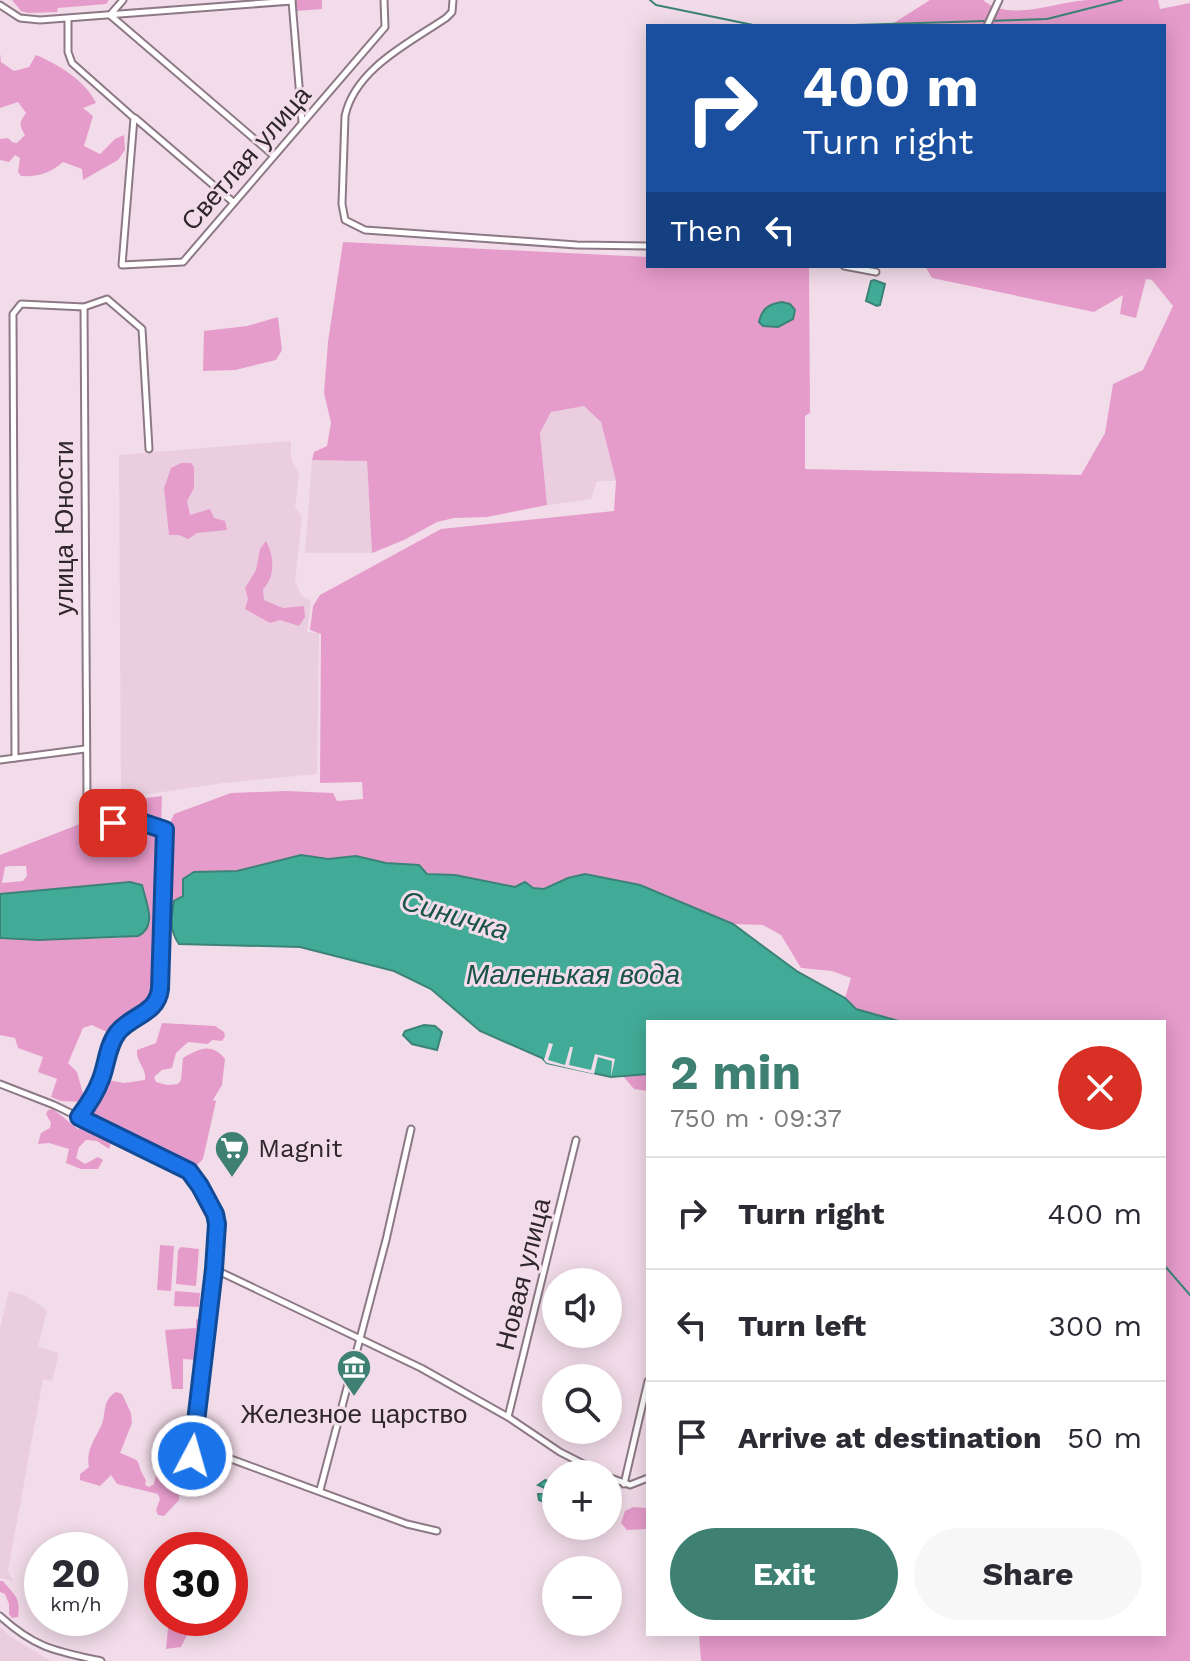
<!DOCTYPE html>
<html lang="en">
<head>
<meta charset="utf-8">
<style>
  body { margin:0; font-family:"Work Sans",sans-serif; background:#f7f7f7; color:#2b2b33; height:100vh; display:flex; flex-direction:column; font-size:30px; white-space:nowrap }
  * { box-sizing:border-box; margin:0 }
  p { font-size:26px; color:#7c7c81 }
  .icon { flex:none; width:44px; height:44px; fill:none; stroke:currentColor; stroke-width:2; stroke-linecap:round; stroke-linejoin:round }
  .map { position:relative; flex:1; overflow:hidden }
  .drawer { position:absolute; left:646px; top:1020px; width:520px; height:616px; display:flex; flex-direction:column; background:#fff; border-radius:0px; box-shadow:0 4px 20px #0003 }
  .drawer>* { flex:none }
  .banner { position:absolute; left:646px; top:24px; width:520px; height:244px; border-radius:0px; box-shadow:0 4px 20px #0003; background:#1a4fa0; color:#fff; overflow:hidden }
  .tools { position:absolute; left:542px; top:1268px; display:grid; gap:16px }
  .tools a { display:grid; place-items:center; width:80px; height:80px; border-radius:50%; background:#fff; box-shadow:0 4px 20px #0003; font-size:40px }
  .speed { position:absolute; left:24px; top:1532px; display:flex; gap:16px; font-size:40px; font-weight:700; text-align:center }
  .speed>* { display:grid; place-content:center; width:104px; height:104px; border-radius:50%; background:#fff; box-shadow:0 4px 20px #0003; line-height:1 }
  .speed small { font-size:20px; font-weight:400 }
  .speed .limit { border:12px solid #d22; background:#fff; color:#111 }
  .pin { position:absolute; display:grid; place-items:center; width:68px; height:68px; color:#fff; margin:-34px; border-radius:16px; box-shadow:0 4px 12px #0006 }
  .me { position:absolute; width:88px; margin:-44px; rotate:6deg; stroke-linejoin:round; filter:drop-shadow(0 0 6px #0008) }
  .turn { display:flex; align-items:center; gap:28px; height:168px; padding:0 24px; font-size:36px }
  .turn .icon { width:104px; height:104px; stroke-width:2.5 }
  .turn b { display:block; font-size:56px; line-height:68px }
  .then { display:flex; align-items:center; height:76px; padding:0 24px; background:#0003; gap:16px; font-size:30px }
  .round { display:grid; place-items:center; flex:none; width:84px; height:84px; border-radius:42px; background:#f7f7f7 }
  .summary { display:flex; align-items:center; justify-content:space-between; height:136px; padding:0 24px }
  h1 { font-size:48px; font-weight:700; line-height:60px; color:#3e8072 }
  .action { display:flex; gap:16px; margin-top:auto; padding:16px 24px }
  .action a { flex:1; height:92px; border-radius:48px; background:#3e8072; color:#fff; font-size:32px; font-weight:700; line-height:92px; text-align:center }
  .action a+a { background:#f7f7f7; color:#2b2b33 }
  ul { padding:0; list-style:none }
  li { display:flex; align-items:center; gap:24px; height:112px; padding:0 24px; border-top:2px solid #e1e1e2 }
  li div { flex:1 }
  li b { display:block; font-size:30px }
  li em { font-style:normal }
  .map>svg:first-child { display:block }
</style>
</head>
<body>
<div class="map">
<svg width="1190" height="1661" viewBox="0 0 1190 1661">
  <rect width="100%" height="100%" fill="#f2dce9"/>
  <g fill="#eacedf">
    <polygon points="584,405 601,422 616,481 597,481 591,499 547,505 540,433 551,412"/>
    <polygon points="291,441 291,459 299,474 295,507 302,517 295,580 301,595 311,601 307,632 319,633 317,774 224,783 121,798 119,455"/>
    <polygon points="312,460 367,460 372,553 305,553"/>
    <polygon points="9,1291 26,1296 47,1310 38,1347 59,1353 52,1381 43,1379 8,1571 13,1581 0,1578 0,1328"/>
    <polygon points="0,1627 11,1637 49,1660 56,1661 0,1661"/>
  </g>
  <g fill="#e69ccb" fill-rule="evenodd">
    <polygon points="12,0 109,0 106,4 58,8 57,12 28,13 21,11"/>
    <polygon points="295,0 322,0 322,9 296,11"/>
    <path d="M930 0H983C1011 23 1057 1 1088 0 1111 0 1135 0 1158 0L1160 9 1190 3V1661H701L699 1634H1164V1022H902L856 1009 845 998 851 978 832 971 801 968 781 935 763 925 733 924 640 885 568 878 545 889 516 887 455 875 427 873 419 865 386 863 356 856 328 859 301 855 237 871 194 872 183 896 174 901 169 899 170 823 174 814 231 793 286 791 333 793 337 801 363 799 362 782 320 783 321 634 310 630 313 606 320 595 441 529 614 511 616 481 601 422 584 406 551 412 540 433 547 505 487 517 454 518 437 522 404 540 372 553 367 461 312 460 314 452 327 446 331 423 324 393 328 342 343 242 648 257V266H809L810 413 805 416V469L1081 475 1105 433 1113 384 1143 370 1173 306 1152 280 1146 279 1136 318 1120 314 1123 295 1094 312 932 278 925 266H1164V26H889Z"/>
    <path d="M0 53 1 62 14 71 29 67 36 55C58 64 86 81 96 103L83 108 93 116 84 146 100 154 115 139 124 135 125 150 118 160 83 180 82 169 63 162C50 173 39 177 21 176L18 172 20 158 15 155 9 162 0 160V139L8 138 12 142 17 143 25 135C19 126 19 122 26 113L18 102 0 108Z"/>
    <polygon points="278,317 282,350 276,360 235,370 203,371 204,331 247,326"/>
    <polygon points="181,463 191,463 194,467 194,488 187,501 190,515 210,509 214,518 225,521 227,530 197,533 188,539 179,535 169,535 164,488 171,468"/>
    <path d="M266 541C274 556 276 576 263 589L264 600 283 608 304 606 305 617 299 626 280 620 270 623 245 609 248 599 245 588 256 570 260 549Z"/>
    <path d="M162 796 156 993C146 1012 123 1017 111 1034L92 1025 83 1028 68 1063 77 1072 84 1097 82 1102 61 1101 51 1097 57 1079 38 1072 43 1057 18 1048 15 1038 0 1035V938L38 940 122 938 150 925 142 886 138 883 0 894V855L85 822 101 807 120 801ZM10 866H26L27 876 23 881 2 883 5 867Z"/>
    <path d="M162 1023 215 1026 224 1032 225 1036 222 1041 212 1040 208 1044 188 1042 176 1053 172 1068 162 1070 154 1077 156 1082 167 1085 178 1084 181 1080 183 1058C199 1049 211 1042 225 1059L222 1085 213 1100 216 1101 203 1159 194 1168 88 1115 108 1080 124 1083 145 1080C147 1068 136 1063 137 1050L156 1043Z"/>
    <polygon points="648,1074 648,1091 634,1089 623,1076"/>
    <polygon points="53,1109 78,1129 88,1126 112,1139 109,1149 97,1141 86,1140 79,1147 76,1158 85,1164 98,1157 103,1160 98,1169 81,1169 66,1163 69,1149 49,1143 38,1144 41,1133 50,1128 51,1123 46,1114 48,1110"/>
    <polygon points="160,1245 174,1246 171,1291 157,1290"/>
    <polygon points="181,1247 199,1249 196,1286 176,1284 178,1250"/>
    <polygon points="175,1291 200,1293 199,1307 174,1306"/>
    <polygon points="196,1319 203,1321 204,1324 199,1360 183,1359 183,1389 172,1389 165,1330 196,1328"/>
    <path d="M116 1392 122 1394 131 1413 132 1423 120 1453C148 1464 132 1458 146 1480L145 1485 149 1487 154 1484 156 1474 171 1459 181 1461 179 1500 164 1516 158 1515 156 1510 160 1499 158 1494 117 1484 111 1475 100 1486 80 1480V1474L89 1467C86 1450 94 1441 101 1426 107 1414 101 1401 116 1392Z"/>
    <polygon points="633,1507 648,1508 648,1529 627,1530 621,1523 625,1511"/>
    <path d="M0 1581H3C14 1595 21 1597 18 1617L12 1618 9 1614V1604L5 1594 0 1592Z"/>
    <polygon points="169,1618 183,1618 187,1635 181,1647 166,1649"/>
  </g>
  <g fill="#42ab97" stroke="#3c8377" stroke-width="2">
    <polygon points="874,280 885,284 880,305 877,306 866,301 871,281"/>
    <path d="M782 302 790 304 795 310 793 319 778 327 763 326 759 322C762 309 768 304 782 302Z"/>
    <path d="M301 855 328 859 356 856 386 863 419 865 427 874 455 875 515 887 525 882 533 888 544 889 568 878 585 874 640 885 733 924 798 972 845 998 856 1009 902 1022H648V1074L611 1077 547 1063 542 1058 480 1031 431 989 394 971 300 947 179 944C169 930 171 917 174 901L183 896V879L194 872 237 871Z"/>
    <path d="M130 882 142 885C146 903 158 926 138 936L38 940 0 938V894Z"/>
    <polygon points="424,1025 435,1026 442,1032 437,1050 412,1044 403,1035 405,1031"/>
    <polygon points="545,1480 556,1484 556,1500 549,1499 544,1502 539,1500 538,1494 544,1494 545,1488 538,1485"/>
  </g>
  <polygon fill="#f2dce9" points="549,1043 553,1044 548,1060 565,1065 570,1047 573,1047 569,1065 591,1070 595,1054 615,1059 611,1077 612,1061 598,1057 594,1074 547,1063 544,1060"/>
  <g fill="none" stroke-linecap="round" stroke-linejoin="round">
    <g stroke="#3c8377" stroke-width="2">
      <polyline points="650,0 656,5 758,26"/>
      <polyline points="821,26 1047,19 1122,0"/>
      <polyline points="1164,1265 1190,1295"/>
    </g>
    <g stroke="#8d7985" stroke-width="9">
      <g id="minor">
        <polyline points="123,0 110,15 273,155"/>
        <path d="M453 0 452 12 446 18C409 43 355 69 345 116L342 204 345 220 365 230 577 245 648 246"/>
        <polyline points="292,1 302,122"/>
        <polyline points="0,5 20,18 40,20 292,1"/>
        <polyline points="68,19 68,52 72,63 134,118 122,265 183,262 385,27 384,0"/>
        <polyline points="987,26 999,0"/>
        <polyline points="135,118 233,202"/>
        <polyline points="844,266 876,272"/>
        <polyline points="15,758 13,314 21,304 84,307 107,299 142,329 149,449"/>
        <polyline points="0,760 85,749"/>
        <path d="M0 1084 54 1105 178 1165C207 1181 217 1215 217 1245L192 1456"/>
        <path d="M79 1117C88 1105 96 1093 101 1078 107 1062 108 1043 120 1030 132 1017 152 1014 159 997L165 830C134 815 106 836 87 800L84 307"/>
        <polyline points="214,1269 421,1368 508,1417 560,1452 603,1474"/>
        <polyline points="508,1417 576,1140"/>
        <polyline points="193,1445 407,1524 437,1531"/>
        <polyline points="608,1477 630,1485 648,1478"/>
        <polyline points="624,1484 648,1381"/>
        <polyline points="320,1490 386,1240 411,1129"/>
        <path d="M0 1616C35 1648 55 1651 101 1661"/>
      </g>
    </g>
    <use href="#minor" stroke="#fff" stroke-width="5"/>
  </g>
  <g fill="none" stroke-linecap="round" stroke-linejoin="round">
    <g stroke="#114b97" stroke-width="20">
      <path id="route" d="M113 823H144L165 830 160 989C157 1014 132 1015 118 1032 107 1046 107 1064 101 1079 96 1093 88 1105 79 1117L189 1171 200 1186 215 1214 217 1224 214 1269 192 1456"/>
    </g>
    <use href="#route" stroke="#1a73e8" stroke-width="14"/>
  </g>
  <defs>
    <g id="supermarket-pin" transform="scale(1.8)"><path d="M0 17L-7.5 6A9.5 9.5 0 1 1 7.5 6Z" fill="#3e8072" stroke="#f2dce9"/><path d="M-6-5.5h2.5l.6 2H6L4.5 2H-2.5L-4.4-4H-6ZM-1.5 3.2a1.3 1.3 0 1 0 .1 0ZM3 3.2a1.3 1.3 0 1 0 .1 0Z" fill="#fff"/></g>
    <g id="museum-pin" transform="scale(1.8)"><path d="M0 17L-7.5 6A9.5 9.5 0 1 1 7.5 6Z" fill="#3e8072" stroke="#f2dce9"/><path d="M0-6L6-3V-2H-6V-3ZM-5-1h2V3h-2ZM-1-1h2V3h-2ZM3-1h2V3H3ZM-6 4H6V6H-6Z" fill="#fff"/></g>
  </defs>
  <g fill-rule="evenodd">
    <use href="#supermarket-pin" x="232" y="1148"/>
    <use href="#museum-pin" x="354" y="1367"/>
  </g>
  <g text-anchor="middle" stroke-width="6" stroke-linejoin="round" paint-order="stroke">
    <g font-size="26" fill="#2f272c" stroke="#f2dce9">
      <text transform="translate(246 158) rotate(-49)" y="9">Светлая улица</text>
      <text transform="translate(64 528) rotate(-90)" y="9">улица Юности</text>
      <text transform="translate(523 1274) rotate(-76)" y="9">Новая улица</text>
    </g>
    <g font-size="26" fill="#2f272c" stroke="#f2dce9" text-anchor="start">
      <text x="258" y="1157">Magnit</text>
      <text x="354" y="1423" text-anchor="middle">Железное царство</text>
    </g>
    <g font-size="28" font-style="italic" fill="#185348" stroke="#f2dce9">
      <text transform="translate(455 915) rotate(17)" y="10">Синичка</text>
      <text x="573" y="984">Маленькая вода</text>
    </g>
  </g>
</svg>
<div class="tools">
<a><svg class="icon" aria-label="sound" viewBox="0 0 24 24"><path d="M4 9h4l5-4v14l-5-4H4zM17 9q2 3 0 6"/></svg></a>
<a><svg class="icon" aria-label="search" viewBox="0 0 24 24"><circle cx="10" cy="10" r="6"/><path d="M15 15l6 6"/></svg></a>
<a>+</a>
<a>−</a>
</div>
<div class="speed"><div>20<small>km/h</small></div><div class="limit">30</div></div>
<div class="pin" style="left:113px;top:823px;background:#d93025"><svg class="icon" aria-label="arrive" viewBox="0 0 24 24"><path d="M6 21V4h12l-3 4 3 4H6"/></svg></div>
<svg class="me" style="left:192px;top:1456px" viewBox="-20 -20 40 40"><circle r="17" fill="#1a73e8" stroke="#fff" stroke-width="3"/><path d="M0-11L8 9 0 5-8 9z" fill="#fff"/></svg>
<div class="banner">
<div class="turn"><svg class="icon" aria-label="right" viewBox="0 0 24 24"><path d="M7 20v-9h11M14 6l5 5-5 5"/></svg><div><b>400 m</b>Turn right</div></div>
<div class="then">Then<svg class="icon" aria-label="left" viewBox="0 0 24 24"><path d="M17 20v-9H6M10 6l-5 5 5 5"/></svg></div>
</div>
<section class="drawer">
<div class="summary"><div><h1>2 min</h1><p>750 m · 09:37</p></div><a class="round" style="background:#d93025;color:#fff"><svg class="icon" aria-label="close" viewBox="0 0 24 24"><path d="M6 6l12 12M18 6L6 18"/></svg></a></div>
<ul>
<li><svg class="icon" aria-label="right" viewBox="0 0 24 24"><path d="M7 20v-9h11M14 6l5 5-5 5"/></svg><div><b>Turn right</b></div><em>400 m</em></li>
<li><svg class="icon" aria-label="left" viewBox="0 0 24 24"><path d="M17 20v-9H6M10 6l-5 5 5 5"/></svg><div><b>Turn left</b></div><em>300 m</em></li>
<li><svg class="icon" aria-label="arrive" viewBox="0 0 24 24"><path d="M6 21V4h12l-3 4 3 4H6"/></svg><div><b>Arrive at destination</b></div><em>50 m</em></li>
</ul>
<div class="action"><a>Exit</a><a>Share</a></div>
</section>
</div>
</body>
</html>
